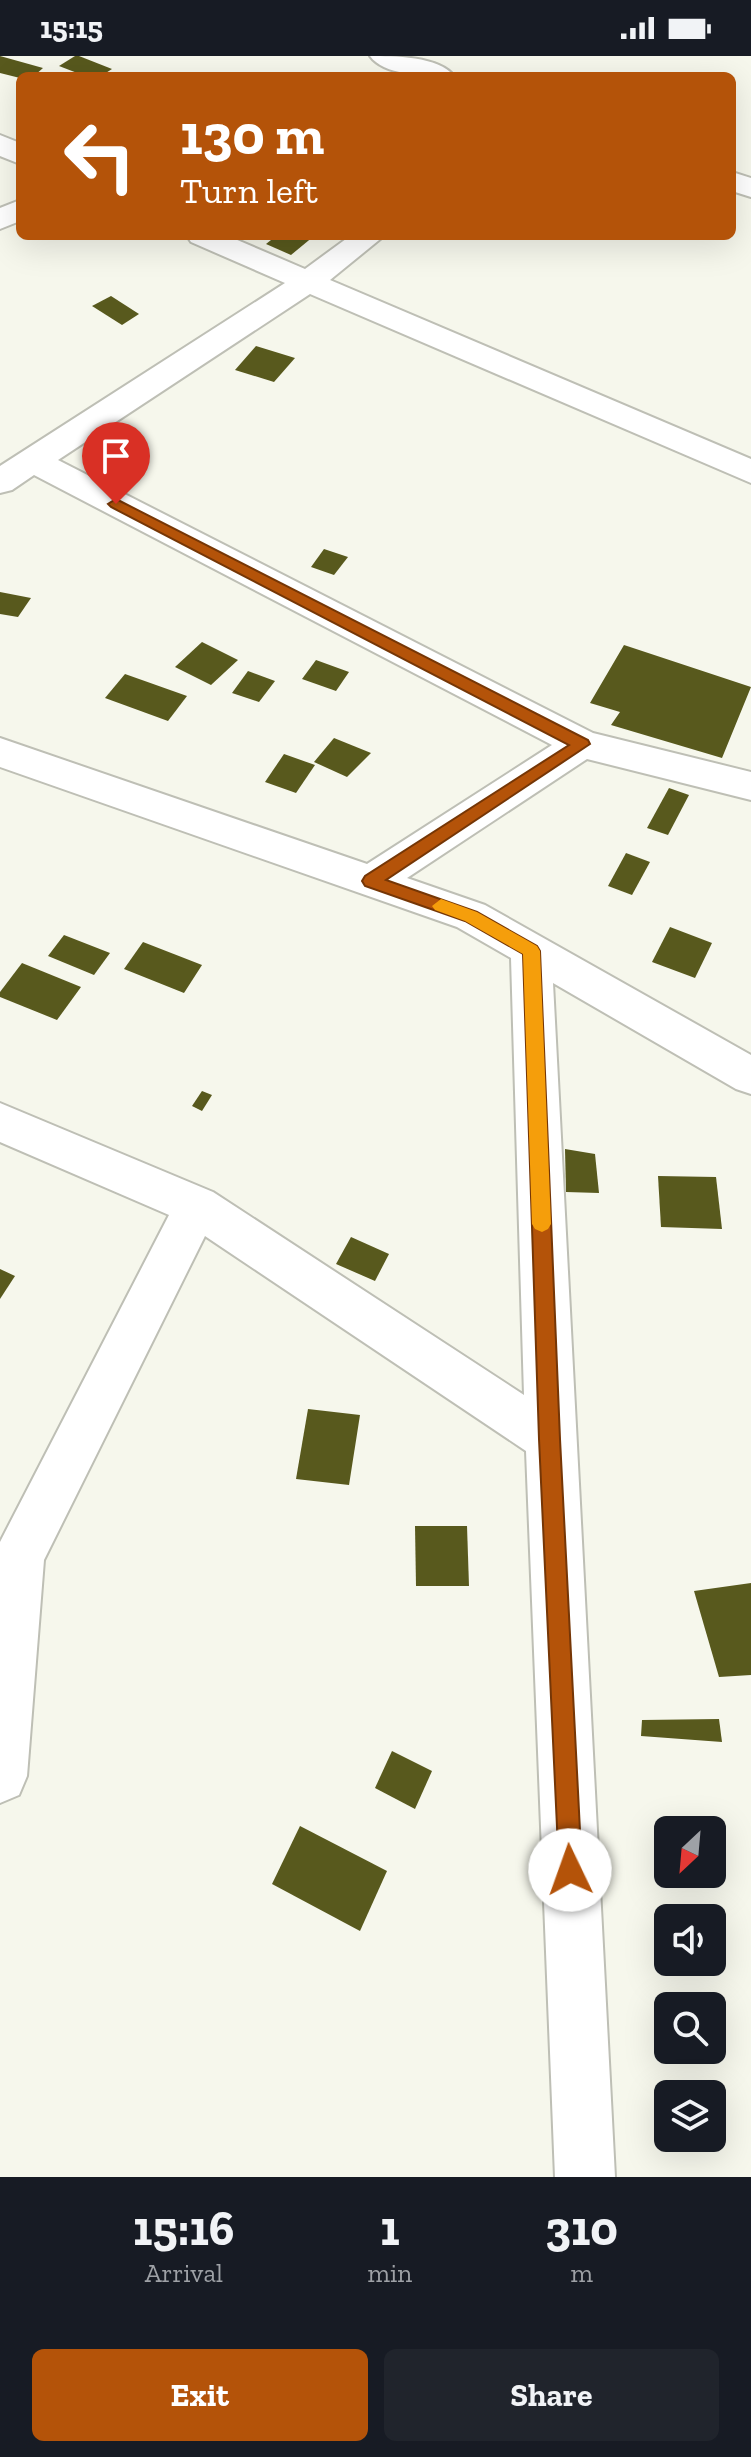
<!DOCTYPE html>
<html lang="en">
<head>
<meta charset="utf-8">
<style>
  body { margin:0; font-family:"Zilla Slab",serif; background:#20242c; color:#f1f3f6; height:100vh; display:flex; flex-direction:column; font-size:30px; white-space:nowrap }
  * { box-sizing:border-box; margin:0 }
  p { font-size:26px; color:#9ea1a6 }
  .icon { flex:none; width:44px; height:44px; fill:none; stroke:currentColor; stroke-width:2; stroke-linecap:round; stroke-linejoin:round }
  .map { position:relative; height:2121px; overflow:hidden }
  .drawer { display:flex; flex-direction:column; background:#171b24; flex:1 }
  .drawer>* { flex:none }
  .banner { position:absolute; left:16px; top:16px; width:720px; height:168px; border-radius:12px; box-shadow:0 8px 32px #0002; background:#b45309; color:#fff; overflow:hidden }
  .needle { width:52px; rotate:206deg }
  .buttons { position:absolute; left:654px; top:1760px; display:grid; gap:16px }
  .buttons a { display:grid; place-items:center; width:72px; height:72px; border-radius:12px; background:#171b24; box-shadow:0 8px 32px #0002; font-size:40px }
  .pin { position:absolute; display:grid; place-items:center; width:68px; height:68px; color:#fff; margin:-82px -34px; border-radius:50% 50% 50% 0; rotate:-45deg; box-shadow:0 0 8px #0007 }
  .pin .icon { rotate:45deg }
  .me { position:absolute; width:88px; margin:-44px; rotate:357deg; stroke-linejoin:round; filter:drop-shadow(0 0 6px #0008) }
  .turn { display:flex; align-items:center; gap:28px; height:168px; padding:0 32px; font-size:36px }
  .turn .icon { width:104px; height:104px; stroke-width:2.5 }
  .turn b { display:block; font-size:56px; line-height:68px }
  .eta { display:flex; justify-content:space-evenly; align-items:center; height:136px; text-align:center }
  .eta b { font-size:48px; font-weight:700; line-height:56px }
  .primary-button { display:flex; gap:16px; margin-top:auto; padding:16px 32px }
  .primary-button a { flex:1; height:92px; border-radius:12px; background:#b45309; color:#fff; font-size:32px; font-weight:700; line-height:92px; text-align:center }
  .primary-button a+a { background:#20242c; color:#f1f3f6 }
  .status { display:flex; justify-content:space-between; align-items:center; height:56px; padding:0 40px; background:#171b24; direction:ltr }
  .status svg { height:22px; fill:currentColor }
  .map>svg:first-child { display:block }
</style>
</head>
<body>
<div class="status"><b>15:15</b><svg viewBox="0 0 49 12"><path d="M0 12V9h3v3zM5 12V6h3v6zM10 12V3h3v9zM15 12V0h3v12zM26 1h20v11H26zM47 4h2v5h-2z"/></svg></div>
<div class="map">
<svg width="751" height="2121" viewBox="0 0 751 2121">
  <rect width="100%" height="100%" fill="#f6f7ec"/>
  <g fill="#58591d">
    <polygon points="0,0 43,12 34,20 20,22 0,17"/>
    <polygon points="75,0 79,0 112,13 101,20 85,20 59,10"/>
    <polygon points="276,180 314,180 291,199 266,188"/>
    <polygon points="111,240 139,258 122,269 92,250"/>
    <polygon points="256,290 295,302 274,326 235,314"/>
    <polygon points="324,493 348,501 334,519 311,511"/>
    <polygon points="0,536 31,542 18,561 0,558"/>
    <polygon points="202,586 238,604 211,629 175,611"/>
    <polygon points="624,589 751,631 722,702 611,669 620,656 590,647"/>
    <polygon points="316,604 349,616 336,635 302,623"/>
    <polygon points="248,615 275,625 259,646 232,637"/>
    <polygon points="125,618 187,640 168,665 105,642"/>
    <polygon points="334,682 371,697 347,721 314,706"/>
    <polygon points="284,698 315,709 296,737 265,726"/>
    <polygon points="669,732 689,739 668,779 647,772"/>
    <polygon points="626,797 650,806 632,839 608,830"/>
    <polygon points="670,871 712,887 695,922 652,906"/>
    <polygon points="64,879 110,897 94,919 48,900"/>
    <polygon points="143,886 202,909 184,937 124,913"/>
    <polygon points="22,907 81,931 57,964 0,941 0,936"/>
    <polygon points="202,1035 212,1039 202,1055 192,1050"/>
    <polygon points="565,1093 595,1098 599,1137 566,1136"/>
    <polygon points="658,1120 716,1121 722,1173 661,1171"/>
    <polygon points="351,1181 389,1198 375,1225 336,1208"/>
    <polygon points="0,1213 15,1220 0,1243"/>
    <polygon points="308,1353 360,1359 349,1429 296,1423"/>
    <polygon points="415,1470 467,1470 469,1530 416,1530"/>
    <polygon points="751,1527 751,1619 719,1621 694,1535"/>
    <polygon points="719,1663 722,1686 641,1680 642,1664"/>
    <polygon points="392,1695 432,1715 415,1753 375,1732"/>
    <polygon points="300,1770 387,1815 360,1875 272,1828"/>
  </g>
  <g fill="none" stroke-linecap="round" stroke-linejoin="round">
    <g stroke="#bebfb5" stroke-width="4">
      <g id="minor">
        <path d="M370 0C393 0 439 0 454 20 431 20 385 21 370 0Z"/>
        <polygon points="0,79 20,87 20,108 0,100"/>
        <polygon points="732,116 751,122 751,141 732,135"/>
        <polygon points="20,144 20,165 0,173 0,152"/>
        <polygon points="187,180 228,180 305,213 350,180 384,180 330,224 751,403 751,427 310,238 58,404 593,677 751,716 751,744 587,703 407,822 485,849 751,999 751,1038 736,1033 553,927 615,2121 555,2121 526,1395 205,1180 44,1504 27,1720 19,1739 0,1747 0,1486 169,1159 0,1086 0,1047 213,1136 524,1339 511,902 457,871 0,711 0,682 367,808 552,689 34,419 12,434 0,437 0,410 285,227 191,186"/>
      </g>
    </g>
    <use href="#minor" fill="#fff" fill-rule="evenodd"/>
  </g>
  <polygon fill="#b45309" stroke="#753606" stroke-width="2" points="116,443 588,684 590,688 386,824 477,856 537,890 540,895 560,1383 582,1814 579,1822 570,1825 562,1822 559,1814 539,1383 523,898 465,865 365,830 362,825 365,820 569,689 111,451 108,448"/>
  <polygon fill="#f59e0b" points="441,843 477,856 537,890 540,895 551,1168 548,1173 542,1176 535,1173 532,1168 523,898 465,865 435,854 432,850"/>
</svg>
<div class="buttons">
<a><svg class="needle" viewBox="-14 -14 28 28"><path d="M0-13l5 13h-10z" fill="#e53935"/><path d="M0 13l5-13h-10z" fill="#9ea1a6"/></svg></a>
<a><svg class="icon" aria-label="sound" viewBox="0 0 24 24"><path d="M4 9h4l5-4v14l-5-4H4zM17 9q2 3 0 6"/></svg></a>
<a><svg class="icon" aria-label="search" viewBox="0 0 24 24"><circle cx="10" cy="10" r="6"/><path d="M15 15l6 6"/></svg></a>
<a><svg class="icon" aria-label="layers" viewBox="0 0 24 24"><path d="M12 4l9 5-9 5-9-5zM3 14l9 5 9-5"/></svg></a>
</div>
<div class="pin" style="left:116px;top:448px;background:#d93025"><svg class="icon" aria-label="arrive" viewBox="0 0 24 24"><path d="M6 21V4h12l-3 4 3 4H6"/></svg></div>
<svg class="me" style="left:570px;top:1814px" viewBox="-20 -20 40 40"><circle r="19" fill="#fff"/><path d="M0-13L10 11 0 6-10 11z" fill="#b45309"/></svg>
<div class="banner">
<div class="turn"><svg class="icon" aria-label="left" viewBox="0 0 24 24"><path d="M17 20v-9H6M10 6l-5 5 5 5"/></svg><div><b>130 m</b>Turn left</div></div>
</div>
</div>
<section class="drawer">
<div class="eta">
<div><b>15:16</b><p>Arrival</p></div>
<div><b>1</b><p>min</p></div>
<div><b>310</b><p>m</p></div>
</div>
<div class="primary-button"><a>Exit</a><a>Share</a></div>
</section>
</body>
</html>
